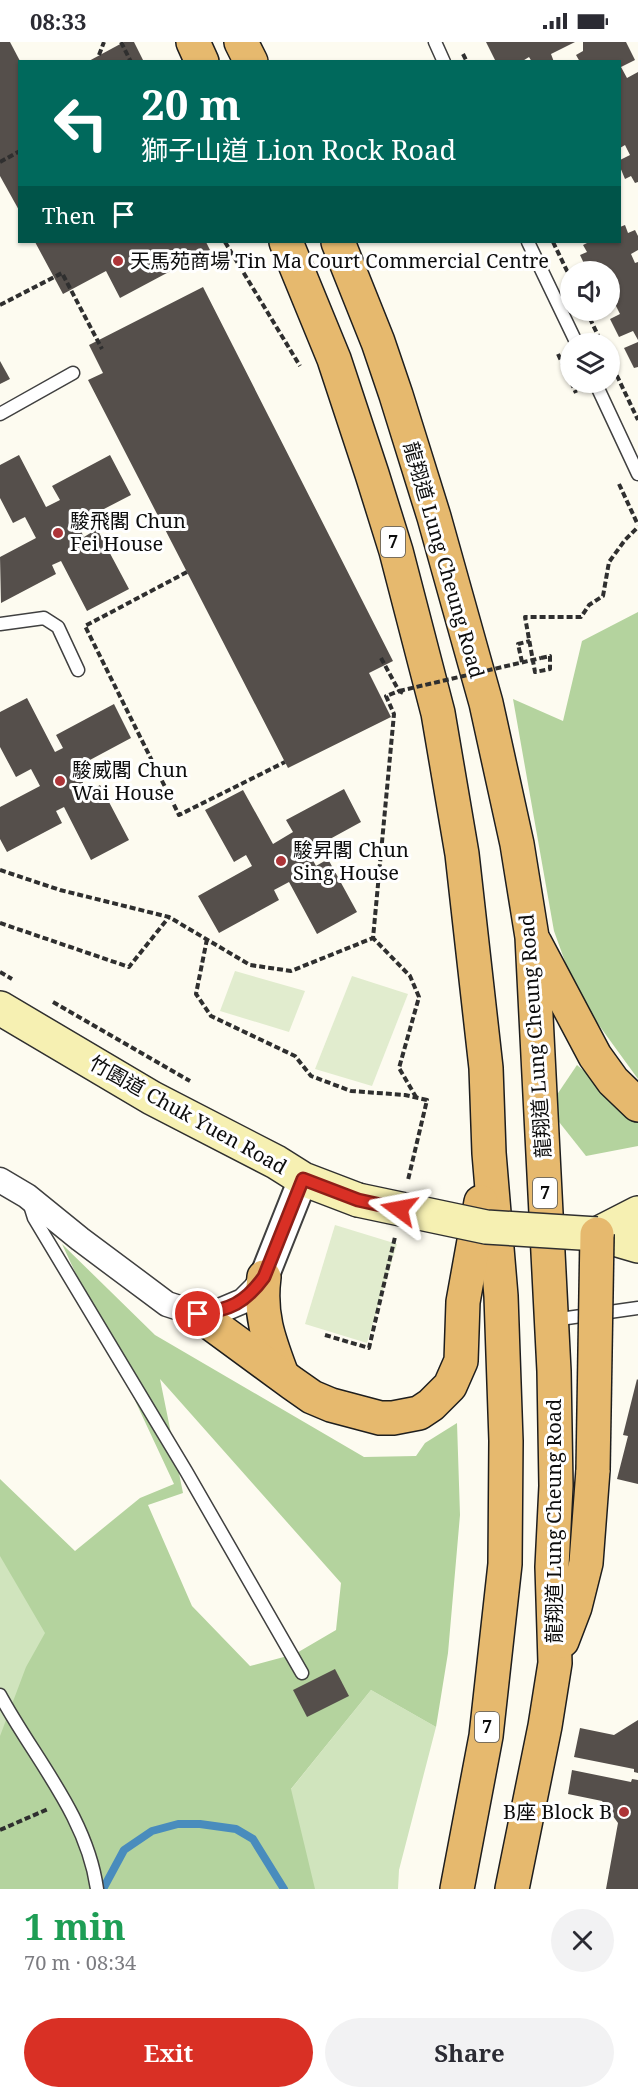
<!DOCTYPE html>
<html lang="en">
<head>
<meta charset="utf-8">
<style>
  body { margin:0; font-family:"Noto Serif","Noto Sans TC",serif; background:#f2f2f3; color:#2b2b33; height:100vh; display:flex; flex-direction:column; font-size:22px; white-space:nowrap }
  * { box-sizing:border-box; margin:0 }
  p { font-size:20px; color:#7c7c81 }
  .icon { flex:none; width:33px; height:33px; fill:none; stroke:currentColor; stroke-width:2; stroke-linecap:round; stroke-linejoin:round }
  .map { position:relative; height:1847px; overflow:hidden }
  .sheet { display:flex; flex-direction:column; background:#fff; flex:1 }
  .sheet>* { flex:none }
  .banner { position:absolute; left:18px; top:18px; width:603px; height:183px; border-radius:0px; box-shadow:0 2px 4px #0004; background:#00695c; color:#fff; overflow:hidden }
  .controls { position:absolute; left:560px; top:219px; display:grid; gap:12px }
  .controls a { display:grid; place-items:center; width:60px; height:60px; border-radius:50%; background:#fff; box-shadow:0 2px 4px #0004; font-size:30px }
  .pin { position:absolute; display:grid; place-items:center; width:51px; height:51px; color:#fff; margin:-26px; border:3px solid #fff; border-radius:50%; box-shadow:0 2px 6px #0007 }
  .me { position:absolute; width:66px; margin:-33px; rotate:283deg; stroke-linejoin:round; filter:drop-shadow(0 0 4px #0008) }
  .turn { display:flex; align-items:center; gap:21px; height:126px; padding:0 24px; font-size:27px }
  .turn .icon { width:78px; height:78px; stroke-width:2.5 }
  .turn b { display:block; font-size:42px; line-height:51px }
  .then { display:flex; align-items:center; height:57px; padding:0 24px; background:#0003; gap:12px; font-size:22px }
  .round { display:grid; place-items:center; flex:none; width:63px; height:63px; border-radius:32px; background:#f2f2f3 }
  .summary { display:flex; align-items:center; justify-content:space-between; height:102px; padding:0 24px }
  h1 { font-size:36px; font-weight:700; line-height:45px; color:#1e9e55 }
  .cta { display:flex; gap:12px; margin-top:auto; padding:12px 24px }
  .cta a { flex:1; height:69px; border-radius:36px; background:#d93025; color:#fff; font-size:24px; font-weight:700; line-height:69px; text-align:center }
  .cta a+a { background:#f2f2f3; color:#2b2b33 }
  .status { display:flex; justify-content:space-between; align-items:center; height:42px; padding:0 30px; background:#fff; direction:ltr }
  .status svg { height:16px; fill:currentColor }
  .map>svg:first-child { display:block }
</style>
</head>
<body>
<div class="status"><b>08:33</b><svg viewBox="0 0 49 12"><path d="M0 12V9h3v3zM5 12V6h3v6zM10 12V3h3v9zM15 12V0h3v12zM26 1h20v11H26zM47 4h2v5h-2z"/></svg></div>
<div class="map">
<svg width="638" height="1847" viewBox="0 0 638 1847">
  <rect width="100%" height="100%" fill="#fdfbf0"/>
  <polygon fill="#d0e4bd" points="0,1487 250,1798 371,1648 436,1685 399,1828 398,1847 0,1847"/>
  <g fill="#b4d39e" fill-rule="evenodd">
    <polygon points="638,570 638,1037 577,953 554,889 513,657 563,679 582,599"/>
    <polygon points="577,1023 638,1075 638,1104 586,1114 548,1066"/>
    <path d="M62 1202 155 1293 364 1415 416 1414 425 1401 457 1381 460 1473 448 1611 436 1685 371 1648 291 1747 315 1847H0V1694L26 1625 45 1591 0 1514V1437L75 1509 140 1456 174 1442ZM160 1337 341 1541 336 1588 295 1612 250 1624 192 1564 148 1463 183 1451Z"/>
  </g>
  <g fill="#e1ecce">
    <polygon points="235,929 305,949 289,990 220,969"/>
    <polygon points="352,934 408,952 372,1044 315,1027"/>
    <polygon points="335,1183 397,1202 367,1301 305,1282"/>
  </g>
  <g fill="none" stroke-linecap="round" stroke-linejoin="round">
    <polyline stroke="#498cbd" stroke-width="8" points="103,1847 124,1808 152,1789 178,1782 200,1782 236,1787 253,1797 284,1847"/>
  </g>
  <g fill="#554f4b">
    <polygon points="0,0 10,0 20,19 20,170 0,134"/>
    <polygon points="124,0 134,0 144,20 87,20"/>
    <polygon points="486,0 575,0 551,12 554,20 532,20 529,15 521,20 496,20"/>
    <polygon points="583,0 626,0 635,18 621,25 627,36 638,30 638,140 635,141 631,134 625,137 620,125 620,118 630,113 625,103 620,106 620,20 580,20 576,13 583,9"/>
    <polygon points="625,183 628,191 635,188 638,194 638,208 631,212 635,221 638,220 638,298 633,289 619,295 610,277 620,272 612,256 609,258 609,230 604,230 602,225 594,230 588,230 580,213 587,210 583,203 589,200 620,200 620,185"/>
    <polygon points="35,200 206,200 210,208 120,256 106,229 63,252"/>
    <polygon points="203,245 393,619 369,631 391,675 288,726 88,338 103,331 89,303"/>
    <polygon points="638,300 638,325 634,326 624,306"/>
    <polygon points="0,319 10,337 0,342"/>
    <polygon points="19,413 46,465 60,458 52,444 110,413 131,453 77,481 84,495 97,487 129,547 87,569 61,519 52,523 56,532 1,561 0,515 36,496 25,475 13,481 0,456 0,423"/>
    <polygon points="27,656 55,710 63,706 56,693 114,662 131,696 75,726 88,750 100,743 129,798 91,818 64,765 56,769 62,781 7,810 0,797 0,765 40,744 31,727 16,735 0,705 0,670"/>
    <polygon points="344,747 361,780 308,809 316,824 328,817 357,870 317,892 289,840 274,848 279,858 219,891 198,854 252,824 246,813 234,820 205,768 243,748 273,802 293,790 286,778"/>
    <polygon points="637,1337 638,1338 638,1442 617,1437 628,1394 623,1393"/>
    <polygon points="335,1627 349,1654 307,1675 293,1648"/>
    <polygon points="638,1678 638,1731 634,1730 634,1727 574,1715 580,1686 614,1693"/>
    <polygon points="572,1728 631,1740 632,1737 638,1738 638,1847 606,1847 618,1781 602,1759 568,1752"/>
  </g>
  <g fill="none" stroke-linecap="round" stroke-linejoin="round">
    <g stroke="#404040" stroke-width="15">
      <g id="service">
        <polyline points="435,0 444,20"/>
        <polyline points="528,200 577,302"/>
        <polyline points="595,340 638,432"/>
        <polyline points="0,372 73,331"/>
        <polyline points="0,582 44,576 58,585 78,628"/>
        <polyline points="29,1160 34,1176 186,1429 302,1631"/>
        <polyline points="553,1278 638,1266"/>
        <path d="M0 1653C34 1716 87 1774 97 1847"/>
      </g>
    </g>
    <g stroke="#404040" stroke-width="27">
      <polyline id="minor" points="0,1138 27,1154 80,1197 167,1262 198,1272 217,1270 243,1259 255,1247 264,1235"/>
    </g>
    <g stroke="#404040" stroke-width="32">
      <polyline id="tertiary" points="264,1235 303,1137"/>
    </g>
    <g stroke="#2f2f2f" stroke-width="36">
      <g id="secondary">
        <polyline points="0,966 152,1056 276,1120 303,1137 358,1158"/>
        <polyline points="597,1192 638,1171"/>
        <polyline points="597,1192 638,1204"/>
      </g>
    </g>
    <g stroke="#1e1e1e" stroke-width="36">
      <g id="trunk">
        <polyline points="193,0 202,20"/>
        <polyline points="241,0 251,20"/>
        <polyline points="286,200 334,317 372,432 396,509 438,671 462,812 486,1026 489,1111 501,1254 506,1399 505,1522 486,1694 457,1847"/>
        <polyline points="338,200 378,300 396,353 434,475 486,661 517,802 532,895 554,1329 556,1444 552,1525 555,1621 545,1684 512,1847"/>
        <polyline points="535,901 595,1014 613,1039 638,1063"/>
        <path d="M264 1235C259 1273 269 1298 282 1333"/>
        <polyline points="198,1272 292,1341 312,1355 331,1363 380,1376 393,1376 419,1371 431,1363 450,1344 461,1319 463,1260 481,1160"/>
        <polyline points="562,1599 575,1565 586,1521 593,1428"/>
      </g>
    </g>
    <g stroke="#2f2f2f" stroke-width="4" stroke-dasharray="6 3" stroke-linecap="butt">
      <polyline points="121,0 131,20"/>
      <polyline points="463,12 467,20"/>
      <polyline points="99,13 104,0"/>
      <polyline points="0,120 20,109"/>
      <polyline points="225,200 300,324"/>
      <polyline points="553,200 570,235"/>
      <polyline points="0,263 62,231 102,307"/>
      <polyline points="586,268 602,302"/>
      <polyline points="558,312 570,338"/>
      <polyline points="609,317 638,378"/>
      <polyline points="571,340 576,351"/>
      <polyline points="619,442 638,483"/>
      <polyline points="187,530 85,584 179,773 285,720"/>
      <polyline points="381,616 399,649"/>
      <polyline points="541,616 550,614 550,627 535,630 525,575 581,575 589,563 603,554 609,520 625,498 638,485"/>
      <polyline points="522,620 518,602 530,599"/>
      <polyline points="403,651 399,649 386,654 394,672 373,896 410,934 419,955 399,1026 416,1055"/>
      <polyline points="0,828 60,848 169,875 250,923 291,929 373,896"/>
      <polyline points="0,881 129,925 169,875"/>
      <polyline points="207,897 196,952 211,974 295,1014 311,1034 351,1049 405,1053 427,1058 408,1138"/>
      <polyline points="0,930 12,937"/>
      <polyline points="53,960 190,1039"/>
      <polyline points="325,1293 369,1306 395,1195"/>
      <polyline points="0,1788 48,1767"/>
    </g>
    <use href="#service" stroke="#fff" stroke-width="12"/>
    <use href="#minor" stroke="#fff" stroke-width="24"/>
    <use href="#tertiary" stroke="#fff" stroke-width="28"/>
    <use href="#secondary" stroke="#f6f0b2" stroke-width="33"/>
    <use href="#trunk" stroke="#e6b96e" stroke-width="33"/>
    <g stroke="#2f2f2f" stroke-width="36" stroke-linecap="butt">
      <polyline id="secondary-bridge" points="358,1158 486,1185 597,1192"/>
    </g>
    <g stroke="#1e1e1e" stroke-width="36" stroke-linecap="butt">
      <polyline id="trunk-bridge" points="593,1428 597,1192"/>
    </g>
    <polyline stroke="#2f2f2f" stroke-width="4" stroke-dasharray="6 3" stroke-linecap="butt" points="399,649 541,616"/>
    <use href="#secondary-bridge" stroke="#f6f0b2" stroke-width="33"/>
    <use href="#trunk-bridge" stroke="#e6b96e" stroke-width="33"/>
  </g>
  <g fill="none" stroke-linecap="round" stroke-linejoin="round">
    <g stroke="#8d1f18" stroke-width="15">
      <path id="route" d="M198 1272C230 1268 245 1261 264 1235L303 1137 358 1158 399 1167"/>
    </g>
    <use href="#route" stroke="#d93025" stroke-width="10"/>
  </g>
  <g fill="#ad3538" stroke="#fff" stroke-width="2">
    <circle cx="118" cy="219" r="6"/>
    <circle cx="58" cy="491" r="6"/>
    <circle cx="60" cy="739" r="6"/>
    <circle cx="281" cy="819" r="6"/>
    <circle cx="624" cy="1770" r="6"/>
  </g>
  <g text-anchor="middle" stroke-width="6" stroke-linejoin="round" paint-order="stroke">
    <g fill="#fff" stroke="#565656" stroke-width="1.5">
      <rect x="381" y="485" width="24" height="30" rx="4.5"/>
      <rect x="533" y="1136" width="24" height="30" rx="4.5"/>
      <rect x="475" y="1670" width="24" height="30" rx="4.5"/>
    </g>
    <g font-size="18" font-weight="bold" fill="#0d0d0d">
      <text x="393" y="506">7</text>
      <text x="545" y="1157">7</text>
      <text x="487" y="1691">7</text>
    </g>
    <g font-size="20" fill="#0d0d0d" stroke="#fff" text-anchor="start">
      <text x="130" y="226">天馬苑商場 Tin Ma Court Commercial Centre</text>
      <text x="70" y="486">駿飛閣 Chun<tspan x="70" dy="23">Fei House</tspan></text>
      <text x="72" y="735">駿威閣 Chun<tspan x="72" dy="23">Wai House</tspan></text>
      <text x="293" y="815">駿昇閣 Chun<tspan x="293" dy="23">Sing House</tspan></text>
      <text x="612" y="1777" text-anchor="end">B座 Block B</text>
    </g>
    <g font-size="20" fill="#0d0d0d" stroke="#fff">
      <text transform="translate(444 518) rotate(74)" y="7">龍翔道 Lung Cheung Road</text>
      <text transform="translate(535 994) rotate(-94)" y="7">龍翔道 Lung Cheung Road</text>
      <text transform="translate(188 1073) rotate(29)" y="7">竹園道 Chuk Yuen Road</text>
      <text transform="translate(554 1479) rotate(-90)" y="7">龍翔道 Lung Cheung Road</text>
    </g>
  </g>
</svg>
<div class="controls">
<a><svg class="icon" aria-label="sound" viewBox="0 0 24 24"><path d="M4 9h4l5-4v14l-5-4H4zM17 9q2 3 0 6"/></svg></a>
<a><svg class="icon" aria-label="layers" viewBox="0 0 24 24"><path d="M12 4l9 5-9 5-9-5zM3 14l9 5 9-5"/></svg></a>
</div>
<div class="pin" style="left:198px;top:1272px;background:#d93025"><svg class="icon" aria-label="arrive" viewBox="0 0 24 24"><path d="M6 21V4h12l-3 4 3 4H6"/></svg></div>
<svg class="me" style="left:399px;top:1167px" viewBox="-20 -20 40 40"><path d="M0-17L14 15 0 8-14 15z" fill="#d93025" stroke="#fff" stroke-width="4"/></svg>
<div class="banner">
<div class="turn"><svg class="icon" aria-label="left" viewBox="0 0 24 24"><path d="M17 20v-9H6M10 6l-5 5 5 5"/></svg><div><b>20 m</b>獅子山道 Lion Rock Road</div></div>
<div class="then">Then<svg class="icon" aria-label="arrive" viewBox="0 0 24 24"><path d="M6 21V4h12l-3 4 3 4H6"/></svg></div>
</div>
</div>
<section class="sheet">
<div class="summary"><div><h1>1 min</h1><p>70 m · 08:34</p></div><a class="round"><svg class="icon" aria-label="close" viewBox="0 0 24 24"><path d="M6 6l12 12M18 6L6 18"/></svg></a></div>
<div class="cta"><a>Exit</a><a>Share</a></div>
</section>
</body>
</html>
